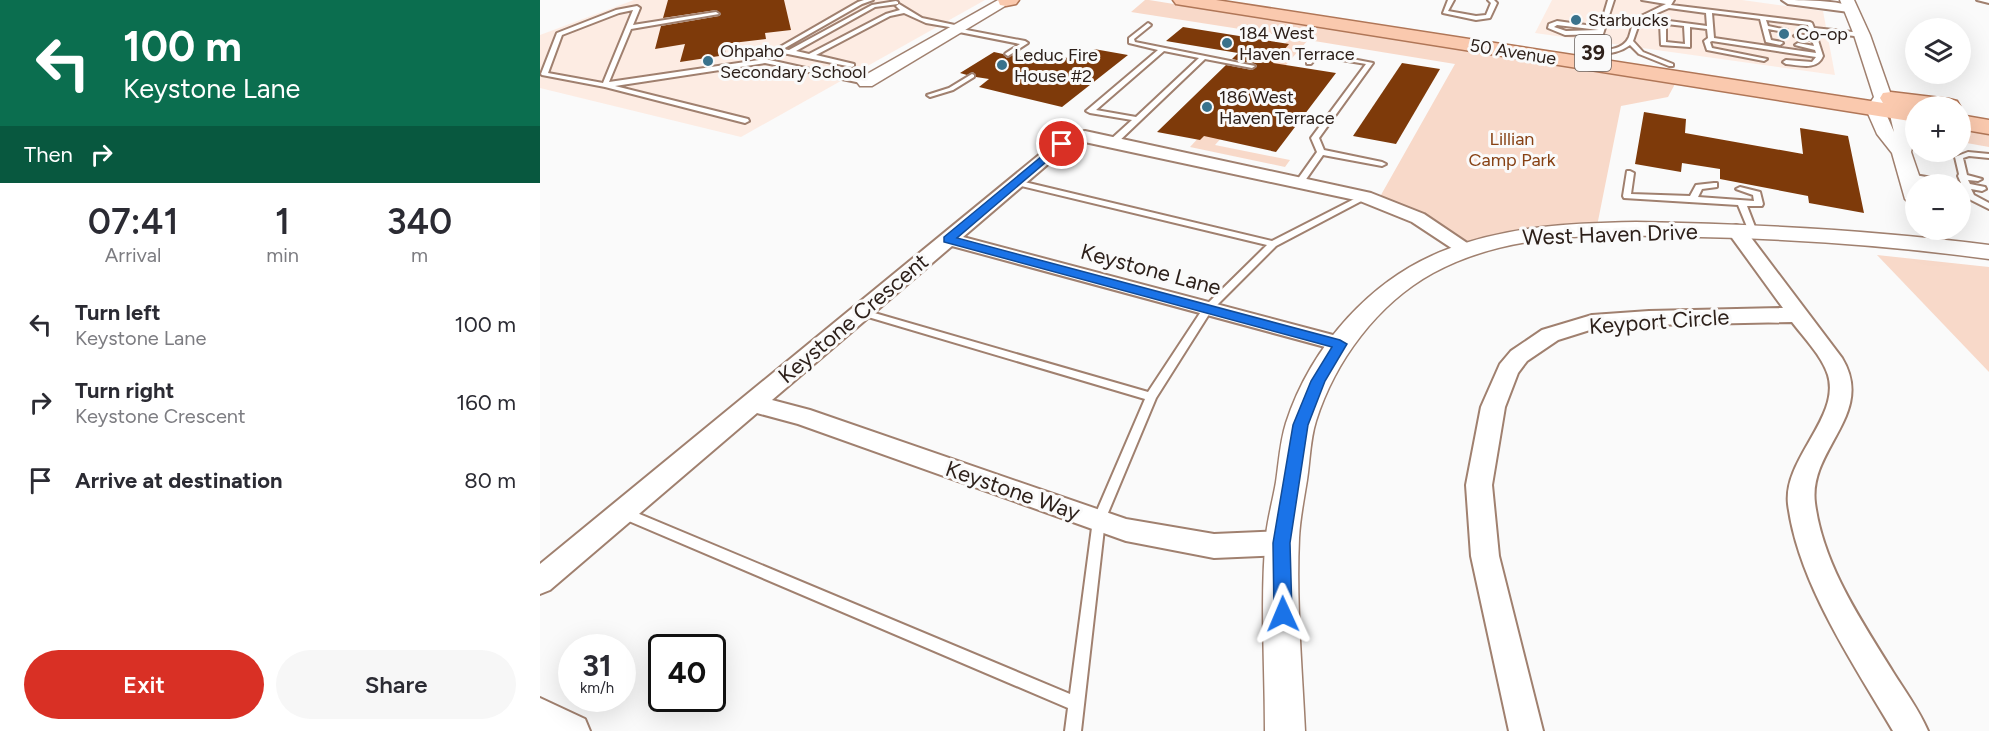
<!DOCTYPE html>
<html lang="en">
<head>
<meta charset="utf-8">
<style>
  body { margin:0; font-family:Figtree,sans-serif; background:#f7f7f7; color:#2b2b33; height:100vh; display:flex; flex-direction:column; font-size:22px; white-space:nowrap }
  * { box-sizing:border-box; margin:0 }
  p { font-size:20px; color:#7c7c81 }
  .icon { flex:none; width:33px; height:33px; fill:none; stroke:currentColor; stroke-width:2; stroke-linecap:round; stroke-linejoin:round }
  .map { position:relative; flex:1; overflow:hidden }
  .details { display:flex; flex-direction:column; background:#fff; width:540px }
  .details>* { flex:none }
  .banner { background:#0b6e4f; color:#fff; overflow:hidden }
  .controls { position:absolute; left:1365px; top:18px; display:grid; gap:12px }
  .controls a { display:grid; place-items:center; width:66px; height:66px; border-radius:50%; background:#fff; box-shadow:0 6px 24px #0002; font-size:30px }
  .speed { position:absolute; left:18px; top:634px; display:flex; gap:12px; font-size:30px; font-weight:700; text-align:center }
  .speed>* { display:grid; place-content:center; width:78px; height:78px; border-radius:50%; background:#fff; box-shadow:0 6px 24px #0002; line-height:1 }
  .speed small { font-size:15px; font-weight:400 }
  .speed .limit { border:3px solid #111; border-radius:9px; background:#fff; color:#111 }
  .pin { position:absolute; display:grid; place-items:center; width:51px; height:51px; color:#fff; margin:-26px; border:3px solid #fff; border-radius:50%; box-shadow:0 2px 6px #0007 }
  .me { position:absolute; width:66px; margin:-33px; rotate:359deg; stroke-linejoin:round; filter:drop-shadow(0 0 4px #0008) }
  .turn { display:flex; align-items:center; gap:21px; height:126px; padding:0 24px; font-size:27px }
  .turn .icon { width:78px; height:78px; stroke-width:2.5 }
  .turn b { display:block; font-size:42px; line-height:51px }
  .then { display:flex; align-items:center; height:57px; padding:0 24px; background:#0003; gap:12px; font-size:22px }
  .eta { display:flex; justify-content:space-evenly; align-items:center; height:102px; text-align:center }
  .eta b { font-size:36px; font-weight:600; line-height:42px }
  .primary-button { display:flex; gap:12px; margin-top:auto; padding:12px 24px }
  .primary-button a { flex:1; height:69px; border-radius:36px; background:#d93025; color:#fff; font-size:24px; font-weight:600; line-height:69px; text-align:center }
  .primary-button a+a { background:#f7f7f7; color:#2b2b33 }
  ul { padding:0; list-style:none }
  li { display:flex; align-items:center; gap:18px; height:78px; padding:0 24px }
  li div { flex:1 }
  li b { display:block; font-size:22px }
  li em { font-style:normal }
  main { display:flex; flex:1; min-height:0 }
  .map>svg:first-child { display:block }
</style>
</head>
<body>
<main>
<section class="details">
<div class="banner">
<div class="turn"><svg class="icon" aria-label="left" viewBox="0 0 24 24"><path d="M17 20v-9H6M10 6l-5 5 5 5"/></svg><div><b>100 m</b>Keystone Lane</div></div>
<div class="then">Then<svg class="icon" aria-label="right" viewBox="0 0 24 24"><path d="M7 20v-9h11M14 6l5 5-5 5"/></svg></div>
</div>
<div class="eta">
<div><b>07:41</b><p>Arrival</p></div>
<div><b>1</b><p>min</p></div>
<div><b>340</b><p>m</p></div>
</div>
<ul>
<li><svg class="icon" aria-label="left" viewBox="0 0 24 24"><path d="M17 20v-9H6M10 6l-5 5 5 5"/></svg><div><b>Turn left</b><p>Keystone Lane</p></div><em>100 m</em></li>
<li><svg class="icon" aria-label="right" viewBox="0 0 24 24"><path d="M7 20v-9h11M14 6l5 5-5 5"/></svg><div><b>Turn right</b><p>Keystone Crescent</p></div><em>160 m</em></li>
<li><svg class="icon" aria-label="arrive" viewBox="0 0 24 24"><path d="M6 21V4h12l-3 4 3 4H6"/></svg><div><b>Arrive at destination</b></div><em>80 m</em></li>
</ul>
<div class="primary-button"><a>Exit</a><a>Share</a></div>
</section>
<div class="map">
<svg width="1449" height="731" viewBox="0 0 1449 731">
  <rect width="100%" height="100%" fill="#fafafa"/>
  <g fill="#fdece3">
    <polygon points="94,0 445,0 201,137 0,88 0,35"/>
    <polygon points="1012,0 1202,0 1283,11 1295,75 995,33"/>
  </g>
  <g fill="#f8d9c9">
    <polygon points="605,0 609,0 1135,84 1128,97 1081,106 1056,231 926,249 837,202 915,64 768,40 675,145 750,160 745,167 650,147 751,37 591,12"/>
    <polygon points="1420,127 1449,131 1449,147 1421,142"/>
    <polygon points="1337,255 1449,267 1449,372"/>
  </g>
  <g fill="#7e3a0a">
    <polygon points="128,0 244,0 251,30 225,33 226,39 184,44 186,55 140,62 145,44 115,49 121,26 179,16 181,14 176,10 123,18"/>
    <polygon points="643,27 749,44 733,63 796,73 736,152 664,136 660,140 617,132 686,65 712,70 717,66 715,64 692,59 698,53 626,41"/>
    <polygon points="554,49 588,55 522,107 439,87 449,79 436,77 433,72 427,75 420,73 454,52 463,54 467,58 473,55 482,57 491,51 539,60"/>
    <polygon points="862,63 900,69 856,144 813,136"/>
    <polygon points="1104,112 1146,119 1145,133 1263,154 1260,128 1308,136 1324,213 1269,203 1268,196 1180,179 1180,169 1142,163 1141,172 1095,164"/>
  </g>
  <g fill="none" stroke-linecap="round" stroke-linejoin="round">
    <g stroke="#a0806f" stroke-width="4">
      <g id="service">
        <polygon points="324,0 333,0 322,4 243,49 249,50 332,5 356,1 358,2 358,4 335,7 256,51 269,54 346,14 360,10 356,6 359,4 382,18 424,27 421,29 386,23 364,13 350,16 276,55 314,64 314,66 312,67 233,51 318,2"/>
        <polygon points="908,0 914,0 908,11 936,16 946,15 951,3 948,0 954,0 957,3 950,18 936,20 903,13"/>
        <path d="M1068 0H1074L1063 34 1025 35 1008 28 1009 24 1017 21 1060 27ZM1017 25 1059 30 1026 31 1014 27Z"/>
        <path d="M1102 0H1134L1131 5 1270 22 1272 23 1274 28 1322 33 1325 35 1322 37 1275 31 1283 56C1277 71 1259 65 1246 64L1243 62 1246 60 1272 62 1276 57 1172 41 1170 42 1172 48 1227 59 1224 61 1167 50 1164 41 1168 38 1167 29 1150 27V47L1121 45 1120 23 1100 21 1093 41 1103 52 1133 64V66H1129L1099 54 1090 45C1077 55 1058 55 1043 53L1042 52 1045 50C1059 50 1082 53 1089 37 1091 31 1092 25 1095 19L1126 4ZM1129 8 1166 13 1167 26 1106 18ZM1172 13 1220 19 1226 42 1240 45 1243 43 1242 42 1231 40 1228 29 1244 32 1247 30 1228 26 1226 20 1268 25 1271 36 1257 34 1254 36 1272 40 1274 46 1258 43 1255 45 1275 50 1276 53 1174 38ZM1126 24 1144 26 1145 44 1126 42Z"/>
        <polygon points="1437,0 1449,0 1449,3"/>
        <path d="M97 6 100 8 93 25 176 12 179 14 91 29 69 82 225 59 329 82 326 84 225 63 75 86 208 119 209 121 205 123 65 87 2 75 1 74 17 33 76 10ZM93 10 63 83 8 73 22 35 79 13Z"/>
        <path d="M608 23 611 25 610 26 594 39 595 42 715 66 712 68 665 59 576 144H570V140L592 120 550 113 546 111 618 50 589 43V38ZM624 51 659 58 596 117 556 110Z"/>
        <polygon points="416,28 485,41 488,43 468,56 465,54 466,53 480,44 414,31 413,30"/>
        <polygon points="776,52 833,63 779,138 784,150 842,162 846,164 842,166 783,155 762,185 759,185 755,183 777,152 771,138 826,64 778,56 771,64 767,64 767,62"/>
        <polygon points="432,74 434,75 434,77 413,90 390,97 387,95 409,88"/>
        <polygon points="1428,152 1449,154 1449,158 1429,156 1423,158 1427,175 1442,179 1438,181 1428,180 1430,184 1445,187 1446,189 1442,191 1431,189 1434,195 1449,203 1449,209 1427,198 1420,184 1406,184 1369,178 1365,176 1369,174 1421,183 1418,176 1419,174 1415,157"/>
        <polygon points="1087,171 1090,171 1094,173 1091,194 1150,196 1156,185 1174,183 1177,183 1177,187 1162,189 1158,197 1214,201 1213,195 1196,189 1200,187 1220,192 1223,204 1222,206 1207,206 1217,232 1213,235 1210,234 1198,205 1084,198 1083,196"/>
        <polygon points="473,180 476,180 732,241 822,195 828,195 829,197 736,246 671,311 616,398 565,520 541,731 525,731 528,708 77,516 75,512 77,508 81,507 85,508 530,694 553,520 605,399 318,314 316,312 318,310 324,310 608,392 664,307 727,245 473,184"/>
      </g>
    </g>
    <g stroke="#a0806f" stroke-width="4">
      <g id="minor">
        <path d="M1242 0C1259 0 1302 0 1315 8L1309 12 1248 4Z"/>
        <polygon points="545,131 831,193 884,214 936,249 933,253 919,253 872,222 820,201 540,141 528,147 423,237 808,339 811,344 808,349 800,351 412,246 232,400 270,410 586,519 674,534 742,531 752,535 756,543 752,551 742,555 674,558 586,541 258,424 217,413 10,590 0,594 0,564 516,141 531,133"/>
        <path d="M1196 225 1203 227 1302 358C1336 414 1268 449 1275 503 1283 565 1321 620 1353 672 1365 691 1379 710 1388 731H1353C1313 663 1258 583 1248 504 1243 459 1301 417 1288 375 1282 356 1264 338 1252 322L1109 325 1053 329 1018 340 987 361 978 373 965 407 952 485 959 556 1003 731H969L931 556 926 485 941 407 960 364 971 351 1002 330 1052 315 1109 311 1243 308 1187 231 1189 227Z"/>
        <polygon points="0,698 45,719 50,731 0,731"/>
      </g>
    </g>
    <g stroke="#a0806f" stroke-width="3">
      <g id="tertiary">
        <polygon points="458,0 475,0 332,86 320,86 317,82 320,78"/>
        <path d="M1300 0H1314L1330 35 1351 95 1368 113 1375 136 1371 152 1382 184H1376V205L1369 203 1365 199 1352 153 1337 134 1326 109 1334 97 1314 35ZM1344 108 1350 115 1354 132 1344 109Z"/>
        <path d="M1096 222C1214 224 1332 230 1449 245V259C1353 246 1257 239 1160 237 1072 235 973 229 893 273 837 304 795 361 776 421 770 440 770 461 767 480 764 499 760 518 759 538 756 602 762 667 765 731H725C725 666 720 600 726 535 728 517 733 500 736 482 739 462 740 442 746 423 771 346 832 277 908 249 968 226 1033 223 1096 222Z"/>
      </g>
    </g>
    <g stroke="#b07657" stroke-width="3">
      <g id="primary">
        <polygon points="458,0 479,0 476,4 466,6 460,5"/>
        <polygon points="633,0 676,0 1350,104 1343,103 1340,98 1343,93 1351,92 1409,99 1417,101 1420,106 1376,108 1354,105 1376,108 1376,122 642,5 636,4"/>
        <polygon points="1420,115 1449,120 1449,134 1420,129"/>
      </g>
    </g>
    <use href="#service" fill="#fff" fill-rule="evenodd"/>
    <use href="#minor" fill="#fff" fill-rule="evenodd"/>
    <use href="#tertiary" fill="#fff" fill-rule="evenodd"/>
    <use href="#primary" fill="#fac9ae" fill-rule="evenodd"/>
  </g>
  <polygon fill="#1a73e8" stroke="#114b97" stroke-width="1.5" points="519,142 527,144 417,238 800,340 807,344 785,381 768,425 750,543 752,614 749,620 743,622 736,620 734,614 733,543 753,425 771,381 792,347 404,242 404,237"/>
  <g fill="#39728c" stroke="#fafafa" stroke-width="2">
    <circle cx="1036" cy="20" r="6"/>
    <circle cx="1244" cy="34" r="6"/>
    <circle cx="687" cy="43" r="6"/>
    <circle cx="168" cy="61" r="6"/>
    <circle cx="462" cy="65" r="6"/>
    <circle cx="667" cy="107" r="6"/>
  </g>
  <g text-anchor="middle" stroke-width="6" stroke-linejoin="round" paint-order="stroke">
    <g font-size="18" fill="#2d201a" stroke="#fafafa" text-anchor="start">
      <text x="1048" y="26">Starbucks</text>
      <text x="699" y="39">184 West<tspan x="699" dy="21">Haven Terrace</tspan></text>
      <text x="1256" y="40">Co-op</text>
      <text x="180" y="57">Ohpaho<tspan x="180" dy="21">Secondary School</tspan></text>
      <text x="474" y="61">Leduc Fire<tspan x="474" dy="21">House #2</tspan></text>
      <text x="679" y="103">186 West<tspan x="679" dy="21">Haven Terrace</tspan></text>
    </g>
    <g font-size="18" fill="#2d201a" stroke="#fafafa">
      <text transform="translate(973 52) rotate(9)" y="6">50 Avenue</text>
    </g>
    <g font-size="18" fill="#874113" stroke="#fafafa">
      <text x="972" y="145">Lillian<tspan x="972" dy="21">Camp Park</tspan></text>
    </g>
    <rect fill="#fafafa" stroke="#6a615d" stroke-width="1.5" x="1035" y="35" width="36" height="36" rx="4.5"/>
    <g font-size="21" font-weight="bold" fill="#2d201a">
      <text x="1053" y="60">39</text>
    </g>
    <g font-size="22" fill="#2d201a" stroke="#fafafa">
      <text transform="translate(1070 234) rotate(-2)" y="8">West Haven Drive</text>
      <text transform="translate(611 269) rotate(15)" y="8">Keystone Lane</text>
      <text transform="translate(313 318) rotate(-40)" y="8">Keystone Crescent</text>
      <text transform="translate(1119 321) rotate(-4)" y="8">Keyport Circle</text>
      <text transform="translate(473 490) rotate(19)" y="8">Keystone Way</text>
    </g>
  </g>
</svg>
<div class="controls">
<a><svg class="icon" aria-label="layers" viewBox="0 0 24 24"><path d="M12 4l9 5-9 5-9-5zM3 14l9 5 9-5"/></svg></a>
<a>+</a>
<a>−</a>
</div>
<div class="speed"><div>31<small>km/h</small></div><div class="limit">40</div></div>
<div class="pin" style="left:522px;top:144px;background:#d93025"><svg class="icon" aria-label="arrive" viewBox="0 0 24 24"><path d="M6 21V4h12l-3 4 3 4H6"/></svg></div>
<svg class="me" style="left:743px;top:614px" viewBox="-20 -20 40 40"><path d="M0-17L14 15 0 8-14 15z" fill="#1a73e8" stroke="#fff" stroke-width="4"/></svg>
</div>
</main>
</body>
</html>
